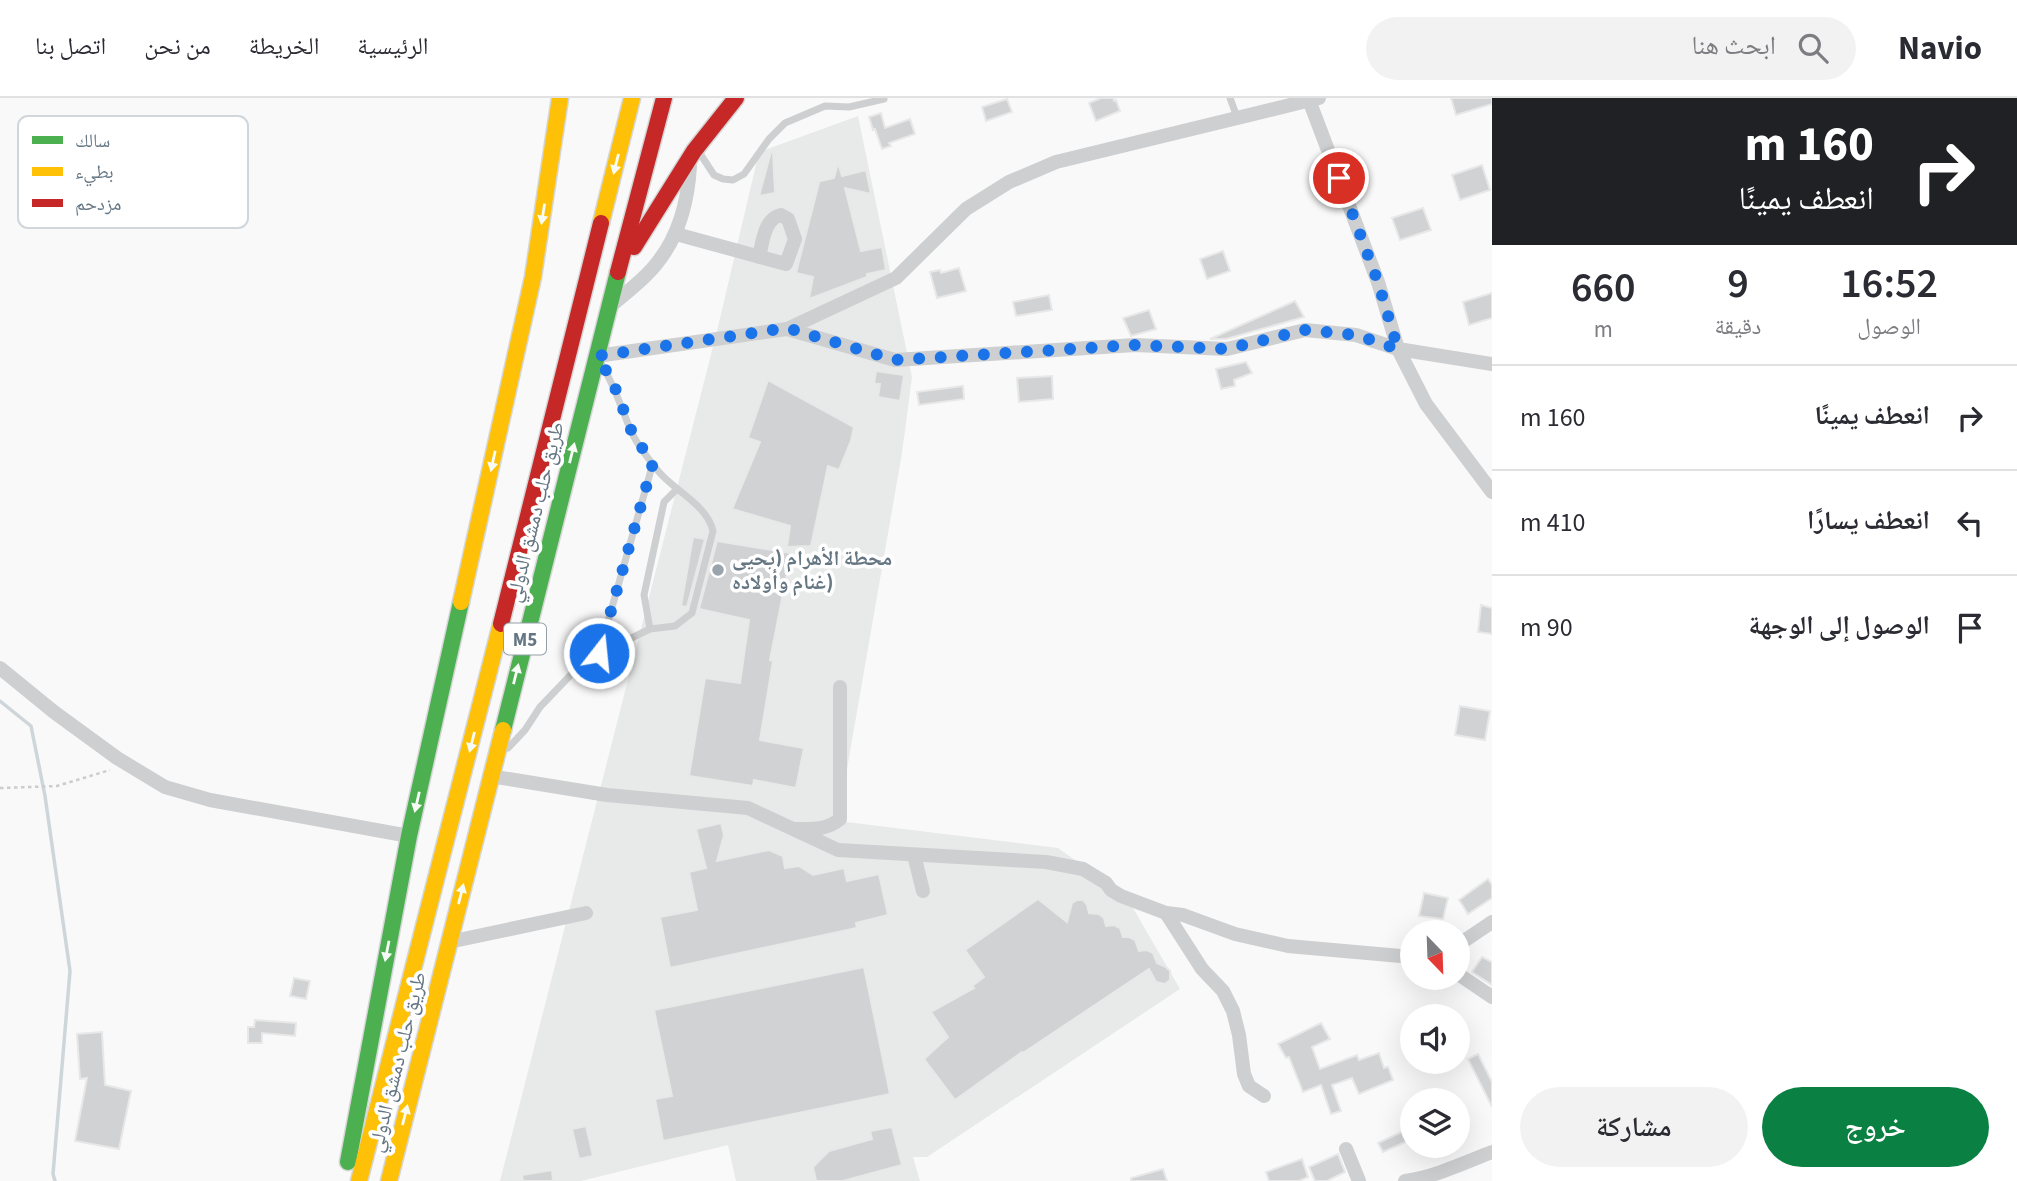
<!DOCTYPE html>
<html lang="ar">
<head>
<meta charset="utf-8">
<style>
  body { margin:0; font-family:"Source Sans 3","Noto Naskh Arabic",sans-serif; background:#f2f2f3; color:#2b2b33; direction:rtl; height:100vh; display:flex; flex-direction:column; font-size:26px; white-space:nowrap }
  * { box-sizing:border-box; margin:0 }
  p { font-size:23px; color:#7c7c81 }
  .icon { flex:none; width:38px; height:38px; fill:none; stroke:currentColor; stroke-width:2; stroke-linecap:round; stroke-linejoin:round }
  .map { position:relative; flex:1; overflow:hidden; direction:ltr }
  .details { display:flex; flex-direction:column; background:#fff; width:525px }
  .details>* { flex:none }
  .hud { background:#202124; color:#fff; overflow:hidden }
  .needle { width:46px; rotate:157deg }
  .tools { position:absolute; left:1400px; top:822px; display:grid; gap:14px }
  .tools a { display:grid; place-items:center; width:70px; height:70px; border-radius:50%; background:#fff; box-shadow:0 7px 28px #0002; font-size:35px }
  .pin { position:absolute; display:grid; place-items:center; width:60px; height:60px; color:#fff; margin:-30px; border:4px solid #fff; border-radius:50%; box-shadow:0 2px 7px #0007 }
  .me { position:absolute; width:77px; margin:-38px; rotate:16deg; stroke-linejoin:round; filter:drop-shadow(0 0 5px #0008) }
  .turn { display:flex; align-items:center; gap:24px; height:147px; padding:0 28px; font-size:32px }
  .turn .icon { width:91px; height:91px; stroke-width:2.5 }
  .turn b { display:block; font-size:49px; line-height:60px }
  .eta { display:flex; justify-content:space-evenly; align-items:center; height:119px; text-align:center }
  .eta b { font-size:42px; font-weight:600; line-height:49px }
  .cta { display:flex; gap:14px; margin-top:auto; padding:14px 28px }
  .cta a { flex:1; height:80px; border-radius:42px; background:#0b8043; color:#fff; font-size:28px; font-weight:600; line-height:80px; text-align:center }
  .cta a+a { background:#f2f2f3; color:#2b2b33 }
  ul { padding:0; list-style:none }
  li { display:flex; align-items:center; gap:21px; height:105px; padding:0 28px; border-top:2px solid #e1e1e2 }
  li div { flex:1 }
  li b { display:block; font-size:26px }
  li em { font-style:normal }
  header { display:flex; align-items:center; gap:42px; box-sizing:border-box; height:98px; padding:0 35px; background:#fff; border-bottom:2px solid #e1e1e2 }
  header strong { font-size:33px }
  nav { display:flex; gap:38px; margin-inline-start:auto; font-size:24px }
  .search { width:490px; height:63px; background:#f2f2f3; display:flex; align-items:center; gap:18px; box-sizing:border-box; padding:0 24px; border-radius:38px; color:#7c7c81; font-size:26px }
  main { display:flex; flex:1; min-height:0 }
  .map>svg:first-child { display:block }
</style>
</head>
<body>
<header>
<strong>Navio</strong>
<div class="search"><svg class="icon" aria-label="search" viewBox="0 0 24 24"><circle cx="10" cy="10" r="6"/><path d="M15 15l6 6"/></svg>ابحث هنا</div>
<nav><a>الرئيسية</a><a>الخريطة</a><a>من نحن</a><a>اتصل بنا</a></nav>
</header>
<main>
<section class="details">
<div class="hud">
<div class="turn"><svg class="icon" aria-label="right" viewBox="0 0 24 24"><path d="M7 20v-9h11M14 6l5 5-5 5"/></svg><div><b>160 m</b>انعطف يمينًا</div></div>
</div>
<div class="eta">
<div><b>16:52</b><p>الوصول</p></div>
<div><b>9</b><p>دقيقة</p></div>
<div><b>660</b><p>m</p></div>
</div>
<ul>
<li><svg class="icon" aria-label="right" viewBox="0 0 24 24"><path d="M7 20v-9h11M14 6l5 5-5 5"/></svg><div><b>انعطف يمينًا</b></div><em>160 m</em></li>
<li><svg class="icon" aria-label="left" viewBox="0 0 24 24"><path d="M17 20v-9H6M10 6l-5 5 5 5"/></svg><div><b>انعطف يسارًا</b></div><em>410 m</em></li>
<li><svg class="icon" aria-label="arrive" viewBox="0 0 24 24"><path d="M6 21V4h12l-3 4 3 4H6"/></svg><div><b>الوصول إلى الوجهة</b></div><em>90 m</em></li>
</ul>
<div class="cta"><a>خروج</a><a>مشاركة</a></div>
</section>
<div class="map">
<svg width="1492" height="1083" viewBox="0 0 1492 1083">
  <rect width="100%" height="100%" fill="#f9f9f9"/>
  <polygon fill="#e8e9e9" points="858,18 912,279 902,355 838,723 1058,750 1126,798 1180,891 927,1059 913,1059 920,1083 736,1083 728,1047 581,1083 500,1083 717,233 759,54"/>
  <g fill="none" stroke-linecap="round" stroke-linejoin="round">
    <polyline stroke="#ced6d9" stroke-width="3.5" points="0,603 31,628 45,698 70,873 53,1076 55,1083"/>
  </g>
  <g fill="#d0d2d3" stroke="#e8e8e8" stroke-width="2">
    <polygon points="1101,0 1113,0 1114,3 1116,2 1120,13 1096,23 1089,5"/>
    <polygon points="1451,0 1492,0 1492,6 1456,17"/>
    <polygon points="1007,1 1012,14 986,23 982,9"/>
    <polygon points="881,15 885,30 910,21 915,36 889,45 891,48 882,51 875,31 873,32 869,19"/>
    <polygon points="771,54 773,54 775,95 759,98"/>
    <polygon points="838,65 842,78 866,72 871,96 845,90 861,153 882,149 886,172 867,176 867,179 809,201 813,179 796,175 819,85 816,84 834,80"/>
    <polygon points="1482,67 1490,92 1460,102 1452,77"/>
    <polygon points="1423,110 1431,132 1400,142 1392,120"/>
    <polygon points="1223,153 1230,173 1207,181 1200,161"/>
    <polygon points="959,170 966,193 937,200 930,174 940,172 941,175"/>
    <polygon points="1492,195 1492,220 1469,227 1463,204"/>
    <polygon points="1049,197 1052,212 1016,218 1013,204"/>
    <polygon points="1295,203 1304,219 1226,241 1210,241"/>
    <polygon points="1149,212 1156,231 1131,238 1123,220"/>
    <polygon points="1246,264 1252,275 1234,282 1235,288 1221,291 1216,271"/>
    <polygon points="876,273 904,277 900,303 878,299 880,286 874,286"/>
    <polygon points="1052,278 1053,301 1019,304 1017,280"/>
    <polygon points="768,282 854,329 851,343 839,372 828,368 811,448 787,449 790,428 732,411 760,344 748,340"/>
    <polygon points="963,288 964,301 919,307 917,294"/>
    <polygon points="693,439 705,441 687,509 681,508"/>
    <polygon points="717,443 791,455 770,562 773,563 760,642 804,650 796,690 754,682 753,688 689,678 705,580 740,585 749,522 699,511"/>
    <polygon points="1481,507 1492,510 1492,536 1478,534"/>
    <polygon points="1460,608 1490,613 1485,642 1455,637"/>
    <polygon points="721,725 724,737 717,763 769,752 783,758 785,770 799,768 813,777 844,770 847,783 879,776 888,817 856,825 857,830 670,870 660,819 697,812 689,774 706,770 696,731"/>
    <polygon points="1488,781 1492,787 1492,800 1468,816 1459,802"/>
    <polygon points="1424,795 1448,800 1443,821 1419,818"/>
    <polygon points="1038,801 1067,824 1072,805 1077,802 1083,802 1087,807 1089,815 1099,816 1104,820 1106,828 1114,827 1120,830 1123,839 1129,839 1135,842 1139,853 1147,852 1153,855 1157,865 1166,869 1170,873 1170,882 1165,886 1156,884 1149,871 1023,955 1022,954 955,1002 924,961 948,939 931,914 974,890 972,888 984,879 965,852"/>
    <polygon points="1482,859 1492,864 1492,887 1472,874"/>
    <polygon points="864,869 890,996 663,1043 655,1001 672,998 654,912"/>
    <polygon points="294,880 310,883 306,901 290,898"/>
    <polygon points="255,922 296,925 295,938 262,935 262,945 248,945 248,929 254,929"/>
    <polygon points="1321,925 1330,941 1312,949 1320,971 1357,957 1359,962 1379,955 1384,970 1388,969 1393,982 1359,996 1352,980 1332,987 1341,1013 1331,1016 1321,987 1303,994 1289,959 1286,960 1278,946"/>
    <polygon points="102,934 105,987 131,993 119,1051 75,1043 87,980 80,981 77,936"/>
    <polygon points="1478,956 1492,984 1492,1009 1468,961"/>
    <polygon points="586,1028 593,1058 579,1061 572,1031"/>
    <polygon points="892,1029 902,1067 843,1083 816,1083 813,1069 829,1053 872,1041 870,1033"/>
    <polygon points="1412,1029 1412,1041 1383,1054 1378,1045"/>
    <polygon points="1338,1056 1345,1074 1327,1083 1315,1083 1309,1069"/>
    <polygon points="1302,1061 1308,1079 1299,1083 1269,1083 1266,1074"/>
    <polygon points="1163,1071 1167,1083 1131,1083 1131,1080"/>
    <polygon points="552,1072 553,1083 523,1083 522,1077"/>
  </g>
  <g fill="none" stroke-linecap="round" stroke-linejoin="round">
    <g stroke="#d5d6d6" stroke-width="19">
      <g id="fast">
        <polyline points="503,632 618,174"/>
        <polyline points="348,1064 409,738 461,504"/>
      </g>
    </g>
    <g stroke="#d5d6d6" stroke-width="19">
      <g id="slow">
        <polyline points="601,125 632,0"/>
        <polyline points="461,504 533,179 560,0"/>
        <polyline points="359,1083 501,526"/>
        <polyline points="389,1083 503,632"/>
      </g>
    </g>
    <g stroke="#d5d6d6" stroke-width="19">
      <g id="jam">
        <polyline points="634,149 694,53 736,0"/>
        <polyline points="618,174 664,0"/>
        <polyline points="501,526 601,125"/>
      </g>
    </g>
    <polyline stroke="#cbcccd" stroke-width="2.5" stroke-dasharray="3.5 3.5" stroke-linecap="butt" points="0,690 57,688 110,672"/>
    <g stroke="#cecfd0" stroke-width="7">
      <polyline points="1230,0 1237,19"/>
      <polyline points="699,54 714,77 723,81 733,82 744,76 769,41 785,25 825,8 849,9 884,1"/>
      <polyline points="650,531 644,497 664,404 677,391"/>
      <polyline points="599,555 653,365"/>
      <path d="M508 650 525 632 540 609 584 563 650 531 675 528 692 515 713 433C707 407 676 394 659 374 650 363 638 348 632 335 621 311 615 287 601 266"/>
    </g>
    <g stroke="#cecfd0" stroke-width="14">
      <polyline points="1309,2 1378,184 1398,251 1426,306 1492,394"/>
      <path d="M676 136 786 166 795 141 788 121 781 117C764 121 763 143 759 159"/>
      <path d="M613 206C628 193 645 181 657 165 679 138 688 102 690 68"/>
      <polyline points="787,231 896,180 966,111 1009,84 1056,64 1319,0"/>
      <polyline points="597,258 787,231 895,262 1135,247 1227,251 1305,232 1356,237 1398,251 1492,266"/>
      <polyline points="0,570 54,614 117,660 165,689 210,702 409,738"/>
      <polyline points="490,678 607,697 748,710 838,752 1046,764 1083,771 1106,785 1111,792 1121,798 1166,815 1183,817 1235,836 1288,848 1412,859"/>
      <path d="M796 731C813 731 827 732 840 721V589"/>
      <polyline points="914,757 923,793"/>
      <polyline points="1166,815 1202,871 1223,893 1233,913 1239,937 1244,976 1249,988 1264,998"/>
      <polyline points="449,844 586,815"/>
      <polyline points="1458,847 1492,824"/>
      <polyline points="1458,876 1492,899"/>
      <polyline points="1346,1051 1359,1083"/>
      <path d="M1405 1083C1434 1079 1464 1065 1492 1054"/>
    </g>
    <use href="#fast" stroke="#4caf50" stroke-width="16"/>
    <use href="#slow" stroke="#ffc107" stroke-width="16"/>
    <use href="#jam" stroke="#c62828" stroke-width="16"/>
  </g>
  <defs><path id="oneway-solid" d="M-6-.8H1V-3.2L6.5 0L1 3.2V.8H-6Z" transform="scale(1.75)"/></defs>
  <g fill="#f6fbf6">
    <use href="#oneway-solid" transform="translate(616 66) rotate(104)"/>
    <use href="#oneway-solid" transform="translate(543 116) rotate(99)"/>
    <use href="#oneway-solid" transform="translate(572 355) rotate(-76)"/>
    <use href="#oneway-solid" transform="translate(493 363) rotate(102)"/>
    <use href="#oneway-solid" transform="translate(516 576) rotate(-76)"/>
    <use href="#oneway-solid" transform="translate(472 644) rotate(104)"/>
    <use href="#oneway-solid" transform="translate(417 704) rotate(103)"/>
    <use href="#oneway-solid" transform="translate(461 796) rotate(-76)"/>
    <use href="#oneway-solid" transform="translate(387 853) rotate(101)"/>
    <use href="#oneway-solid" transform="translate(405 1017) rotate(-76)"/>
  </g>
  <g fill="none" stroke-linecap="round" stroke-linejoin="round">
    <polyline stroke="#1a73e8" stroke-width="12" stroke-dasharray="0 21.6" points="599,555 653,365 633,337 612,282 597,258 787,230 895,262 1135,247 1227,251 1305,232 1356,237 1398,251 1378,184 1339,80"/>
  </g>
  <circle fill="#99a4ac" stroke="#fff" stroke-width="2.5" cx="718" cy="472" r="7"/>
  <g text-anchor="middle" stroke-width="7" stroke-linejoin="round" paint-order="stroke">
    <rect fill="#fff" stroke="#939fa8" stroke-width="2" x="504" y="525.5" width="42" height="31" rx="5"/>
    <g font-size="19" font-weight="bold" fill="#657683">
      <text x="525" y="548">M5</text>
    </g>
    <g font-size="21" fill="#657683" stroke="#fff">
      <text transform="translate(535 414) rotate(-76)" y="7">طريق حلب دمشق الدولي</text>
      <text transform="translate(397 964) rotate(-76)" y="7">طريق حلب دمشق الدولي</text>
    </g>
    <g font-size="21" font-weight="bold" fill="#657683" stroke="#fff" text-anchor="start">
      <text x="732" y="467">محطة الأهرام (يحيى<tspan x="732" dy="24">غنام وأولاده)</tspan></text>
    </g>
  </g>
  <rect x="18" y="18" width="230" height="112" rx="10" fill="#fff" stroke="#d1d6da" stroke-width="2"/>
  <rect x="32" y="38" width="31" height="8" fill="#4caf50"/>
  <rect x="32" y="69" width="31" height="9" fill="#ffc107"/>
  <rect x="32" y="101" width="31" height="8" fill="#c62828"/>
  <g font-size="19" fill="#657683">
    <text x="75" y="49">سالك</text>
    <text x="75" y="80">بطيء</text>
    <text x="75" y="112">مزدحم</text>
  </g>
</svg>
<div class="tools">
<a><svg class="needle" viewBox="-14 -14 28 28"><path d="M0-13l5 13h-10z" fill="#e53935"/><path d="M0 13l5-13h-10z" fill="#7c7c81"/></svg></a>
<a><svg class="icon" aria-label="sound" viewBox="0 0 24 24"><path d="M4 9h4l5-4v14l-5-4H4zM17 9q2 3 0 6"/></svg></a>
<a><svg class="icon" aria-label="layers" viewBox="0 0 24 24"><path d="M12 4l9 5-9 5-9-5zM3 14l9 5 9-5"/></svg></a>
</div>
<div class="pin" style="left:1339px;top:80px;background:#d93025"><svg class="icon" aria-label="arrive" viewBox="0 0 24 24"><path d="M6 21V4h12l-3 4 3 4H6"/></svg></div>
<svg class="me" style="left:599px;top:555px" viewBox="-20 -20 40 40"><circle r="17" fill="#1a73e8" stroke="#fff" stroke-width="3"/><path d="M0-11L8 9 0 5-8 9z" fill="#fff"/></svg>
</div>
</main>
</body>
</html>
